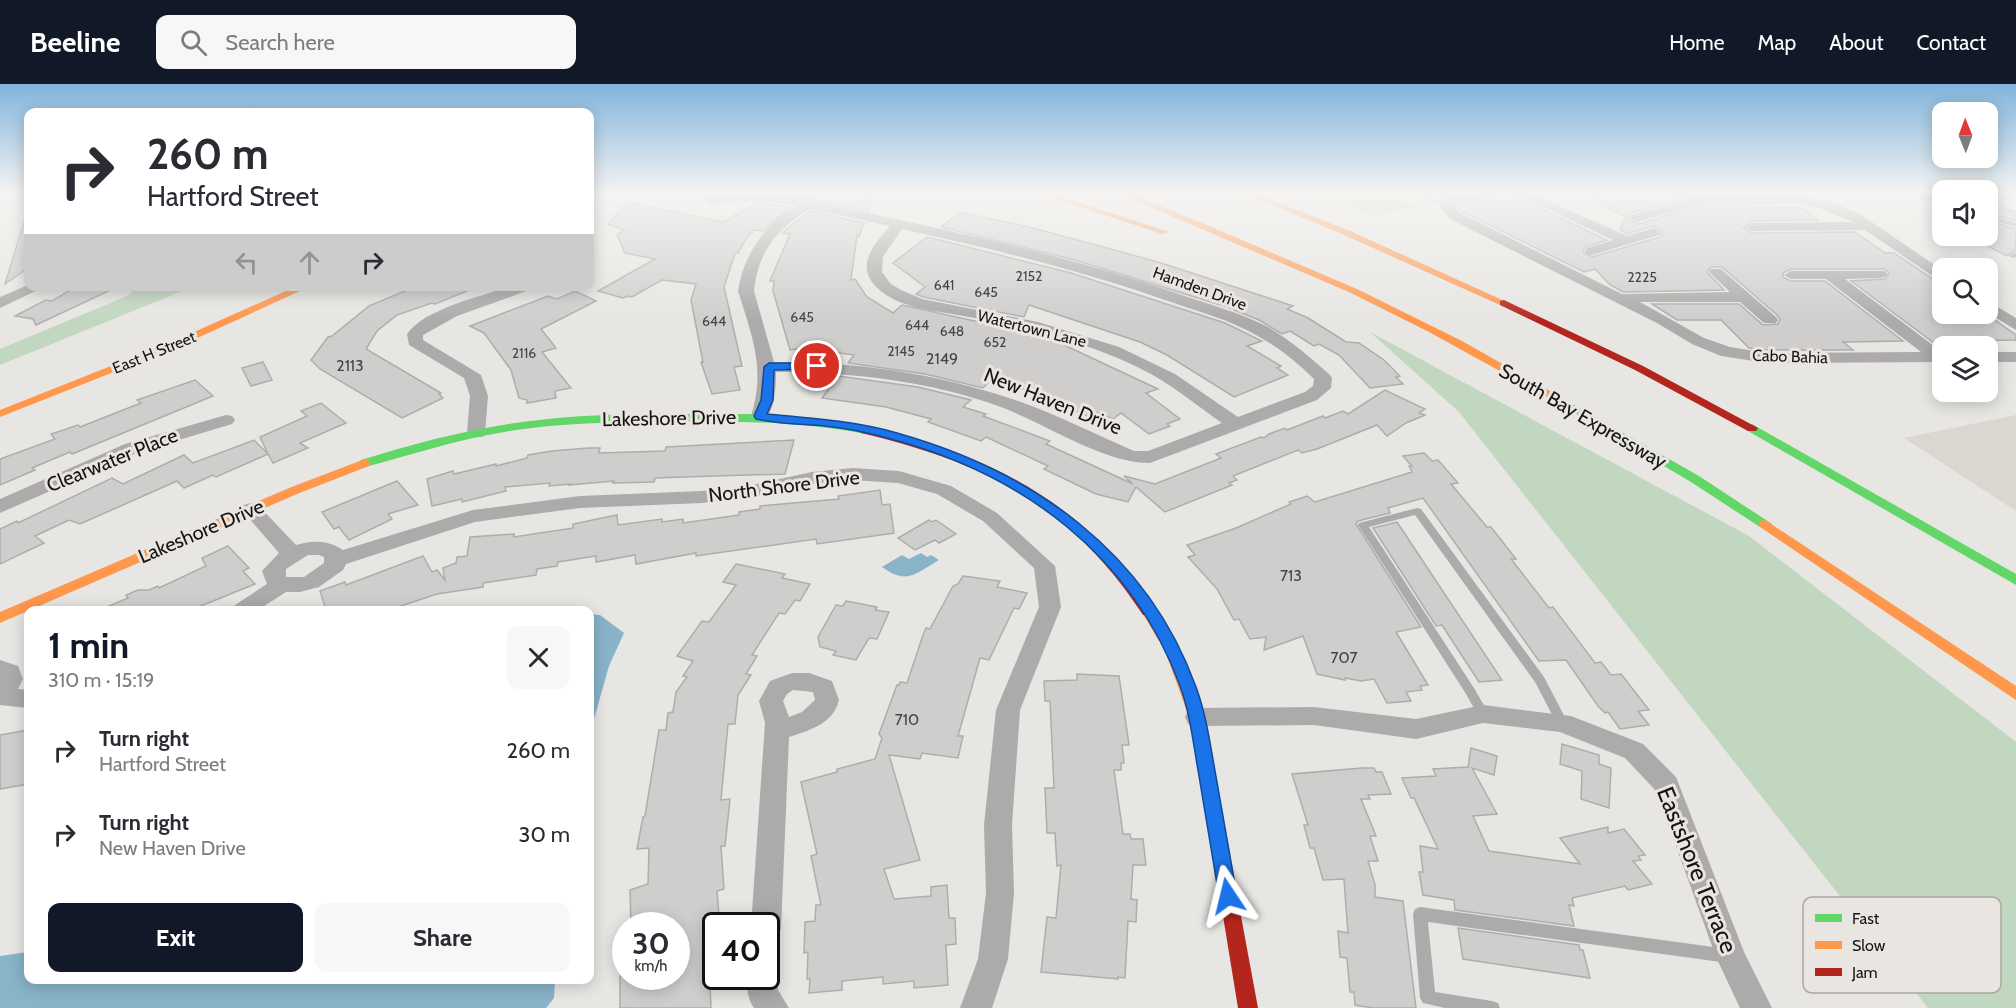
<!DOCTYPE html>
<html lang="en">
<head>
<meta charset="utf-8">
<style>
  body { margin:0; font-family:Cabin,sans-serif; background:#f7f7f7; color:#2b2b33; height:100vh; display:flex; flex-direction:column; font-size:22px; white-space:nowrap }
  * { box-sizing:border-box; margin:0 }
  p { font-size:20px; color:#7c7c81 }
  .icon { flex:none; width:33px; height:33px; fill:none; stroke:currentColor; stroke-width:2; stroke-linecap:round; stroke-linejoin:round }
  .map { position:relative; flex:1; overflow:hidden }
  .details { position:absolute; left:24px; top:522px; width:570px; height:378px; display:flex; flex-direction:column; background:#fff; border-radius:12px; box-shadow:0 3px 15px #0003 }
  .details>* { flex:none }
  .banner { position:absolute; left:24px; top:24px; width:570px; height:183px; border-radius:12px; box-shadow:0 3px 15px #0003; background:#fff; color:#2b2b33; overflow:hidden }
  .needle { width:39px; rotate:359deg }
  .fabs { position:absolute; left:1932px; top:18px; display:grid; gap:12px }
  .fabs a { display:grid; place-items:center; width:66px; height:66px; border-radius:12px; background:#fff; box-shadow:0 3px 15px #0003; font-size:30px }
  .speed { position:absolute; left:612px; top:828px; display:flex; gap:12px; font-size:30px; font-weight:700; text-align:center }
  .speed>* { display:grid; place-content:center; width:78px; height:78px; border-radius:50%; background:#fff; box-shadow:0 3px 15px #0003; line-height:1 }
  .speed small { font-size:15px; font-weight:400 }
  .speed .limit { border:3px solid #111; border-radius:9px; background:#fff; color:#111 }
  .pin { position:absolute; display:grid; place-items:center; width:51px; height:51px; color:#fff; margin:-26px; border:3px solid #fff; border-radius:50%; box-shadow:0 2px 6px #0007 }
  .me { position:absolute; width:66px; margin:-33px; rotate:350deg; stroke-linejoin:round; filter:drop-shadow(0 0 4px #0008) }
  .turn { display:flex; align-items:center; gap:21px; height:126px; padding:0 24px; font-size:27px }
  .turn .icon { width:78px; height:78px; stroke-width:2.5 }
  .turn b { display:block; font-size:42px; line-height:51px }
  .lanes { display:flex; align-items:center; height:57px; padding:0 24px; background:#0003; justify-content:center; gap:30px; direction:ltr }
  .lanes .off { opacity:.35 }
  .round { display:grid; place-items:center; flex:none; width:63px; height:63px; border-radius:12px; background:#f7f7f7 }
  .head { display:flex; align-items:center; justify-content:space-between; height:102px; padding:0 24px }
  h1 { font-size:36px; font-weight:700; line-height:45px; color:#111827 }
  .primary-button { display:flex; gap:12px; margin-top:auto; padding:12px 24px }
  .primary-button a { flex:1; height:69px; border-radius:12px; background:#111827; color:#fff; font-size:24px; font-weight:700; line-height:69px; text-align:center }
  .primary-button a+a { background:#f7f7f7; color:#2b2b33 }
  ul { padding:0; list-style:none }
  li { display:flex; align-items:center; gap:18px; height:84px; padding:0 24px }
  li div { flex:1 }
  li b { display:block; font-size:22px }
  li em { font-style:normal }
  header { display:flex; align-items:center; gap:36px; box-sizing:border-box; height:84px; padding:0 30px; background:#111827; color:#fff }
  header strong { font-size:28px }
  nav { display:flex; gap:33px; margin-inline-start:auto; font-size:21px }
  .search { width:420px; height:54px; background:#f7f7f7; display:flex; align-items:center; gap:15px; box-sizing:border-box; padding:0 21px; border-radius:12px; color:#7c7c81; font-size:22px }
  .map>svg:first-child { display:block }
</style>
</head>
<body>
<header>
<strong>Beeline</strong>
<div class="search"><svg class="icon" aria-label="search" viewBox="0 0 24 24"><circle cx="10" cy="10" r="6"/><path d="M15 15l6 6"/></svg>Search here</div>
<nav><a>Home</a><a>Map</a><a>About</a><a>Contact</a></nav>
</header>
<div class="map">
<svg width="2016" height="924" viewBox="0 0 2016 924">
  <rect width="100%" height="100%" fill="#e8e6e3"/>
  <polygon fill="#dbd6cf" points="2016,331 2016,427 1904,354"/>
  <g fill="#c1d7bf">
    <polygon points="1298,108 1387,108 1416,122 1374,131"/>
    <polygon points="138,203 192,203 0,281 0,265 127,212"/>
    <polygon points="1370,248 1749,452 2016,658 2016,924 1928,924 1459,328"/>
  </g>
  <g fill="#88b3c9">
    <path d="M921 469 927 473 931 471 939 476C915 490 907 501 882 483L902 471 909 475Z"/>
    <polygon points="590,530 600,531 624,549 609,582 590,649"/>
    <polygon points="28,868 28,896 555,896 554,914 546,924 0,924 0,872"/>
  </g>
  <g fill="#cfcecd" stroke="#aeadad" stroke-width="1.5">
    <polygon points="854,108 873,112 868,127 776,109"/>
    <polygon points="1414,108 1463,108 1438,120"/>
    <polygon points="1491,108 1506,108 1607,156 1585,163 1583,168 1592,173 1660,153 1663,147 1653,142 1627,150 1620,146 1626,133 1578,108 1772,108 1775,110 1699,110 1631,129 1628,135 1638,140 1701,122 1801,123 1818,136 1752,137 1743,144 1752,149 1855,148 1885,169 1894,169 1936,197 1942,199 1942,230 1986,230 2016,251 2016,256 1964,257 1971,262 1938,262 1851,197 1885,195 1889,189 1885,185 1791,185 1783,189 1783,193 1791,197 1825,197 1903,257 1843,258 1853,266 1764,266 1749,264 1721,236 1677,236 1652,220 1739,220 1763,241 1778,240 1780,235 1777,231 1722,183 1711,183 1707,188 1724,206 1623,208 1609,200 1595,185 1584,188 1461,127 1458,123 1489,113"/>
    <polygon points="627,118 723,138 757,119 790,123 763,147 754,146 746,155 738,169 735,169 724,203 742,282 734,283 740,306 712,310 701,278 703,278 691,216 696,200 662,196 632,213 628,212 623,214 598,207 655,175 625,169 617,151 624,146 608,140"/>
    <polygon points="1988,119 2016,128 2016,137 1988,129"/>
    <polygon points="810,127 864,139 859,153 857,151 851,196 855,195 867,213 893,229 902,221 1047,253 1158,305 1146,309 1180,335 1167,340 1170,342 1149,350 1121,329 1113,335 1096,328 1089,333 1051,317 1054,315 992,295 983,304 925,290 848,279 854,271 805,264 790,266 773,207 774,197 770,197 790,150 782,149"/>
    <polygon points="960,128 1033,144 1158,178 1293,222 1287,225 1308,234 1346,258 1359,259 1384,276 1400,292 1396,293 1403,300 1370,304 1339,271 1319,260 1314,262 1290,247 1282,250 1259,236 1227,223 1075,176 941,143"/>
    <polygon points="1988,137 2016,145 2016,167 2007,172 1976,156 1988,154"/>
    <polygon points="24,138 28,139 28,184 5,200"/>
    <polygon points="927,153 1071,189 1225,239 1262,257 1247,262 1281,282 1277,284 1288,291 1234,313 1167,271 1140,258 1029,221 1024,233 923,213 916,210 925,203 893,179"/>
    <polygon points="77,202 119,202 36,241 33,235 15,232 46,216 52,217"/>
    <polygon points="401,202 477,203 435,220 432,219 397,231 377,247 366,265 441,309 439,310 443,314 402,334 320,285 311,276 328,253 332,252 369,222 407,206"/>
    <polygon points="575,207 596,217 541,245 556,264 542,268 571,304 555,307 556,314 527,319 527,316 519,314 511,286 484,249 470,242 548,212 557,215"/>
    <polygon points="263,278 272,296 251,302 242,284"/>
    <polygon points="838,292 918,303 971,316 963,323 986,330 983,332 1050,357 1046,360 1133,400 1124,392 1155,400 1221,374 1216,370 1261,353 1264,354 1269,350 1285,344 1287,346 1323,332 1325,334 1343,327 1348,330 1385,306 1425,325 1419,329 1425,331 1406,339 1387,352 1377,341 1317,365 1302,369 1298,366 1233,392 1237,396 1229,399 1232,401 1165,428 1136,403 1128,418 1096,410 1044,385 1048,382 986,353 981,357 928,338 931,335 886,323 822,314"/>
    <polygon points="195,296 213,312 72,370 70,368 32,384 35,386 0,401 0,375 55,355 51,350 78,341 80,343 141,319 137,316"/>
    <polygon points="321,319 346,339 300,359 308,364 273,379 268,370 216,393 213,391 184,404 177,397 80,440 69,436 35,452 44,459 0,480 0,445 17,437 18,439 112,394 123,400 184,371 193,379 254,356 268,370 260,353 307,332 301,327"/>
    <polygon points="794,356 785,390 683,393 655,394 654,398 613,399 614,397 569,401 570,400 549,402 550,399 505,403 506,407 462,418 462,415 432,422 427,395 453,387 454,390 496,380 496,382 527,374 528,371 552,367 588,364 600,364 599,369 665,367 666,363"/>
    <polygon points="1424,369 1432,377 1438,376 1458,399 1451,400 1487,443 1491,443 1516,475 1511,475 1549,524 1553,523 1595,579 1601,578 1611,591 1621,590 1649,626 1638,627 1649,641 1620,645 1608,628 1605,629 1598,622 1566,576 1539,577 1423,414 1388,424 1390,429 1358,437 1356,440 1421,543 1396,548 1428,601 1420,602 1422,606 1406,608 1411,617 1387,619 1374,595 1361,597 1345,594 1345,596 1317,590 1303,552 1264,566 1266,553 1250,555 1239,535 1234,536 1217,505 1188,473 1195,471 1187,461 1236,444 1291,420 1289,418 1307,412 1315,418 1412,388 1409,382 1412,382 1403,372"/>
    <polygon points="397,397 418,421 388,430 392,435 349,456 339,443 334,445 322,428"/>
    <polygon points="880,406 882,421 890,420 894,449 817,460 816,455 696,472 696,469 636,480 635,471 596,478 596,472 558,478 557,482 537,485 536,491 483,499 483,503 437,510 389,526 326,526 320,507 345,498 346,501 423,472 432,488 437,486 445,496 443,484 456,479 457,473 467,472 470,453 514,450 514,453 573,444 573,440 617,431 618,441 662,435 662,438 683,435 683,439 739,431 739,428 760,425 760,422 839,415 838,412"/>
    <polygon points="929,436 932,438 936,436 956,450 939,459 935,456 915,466 898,454"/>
    <polygon points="1397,438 1442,506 1502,596 1479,598 1442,541 1436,542 1373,444"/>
    <polygon points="228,462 249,484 243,487 255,500 191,526 100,526 128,514 126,511 138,506 149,506 158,502 159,504 206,482 202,474"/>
    <polygon points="736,480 785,490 782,494 810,500 800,517 795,516 785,530 779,529 752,571 757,572 746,590 751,591 738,611 735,640 728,640 721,716 730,715 725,762 721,762 724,805 717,807 719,832 711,834 713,869 716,869 716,898 710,899 711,924 620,924 620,892 676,892 676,842 631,842 630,806 648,800 649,764 637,765 643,733 645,732 659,646 666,646 668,629 673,628 676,608 687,593 683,592 693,577 677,572 702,537 709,538 736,501 723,498"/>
    <polygon points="963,492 1000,497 997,503 1027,509 1019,525 1014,524 989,576 980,574 958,652 963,652 958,674 922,669 920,675 889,671 920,776 884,785 894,815 931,812 931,803 947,801 949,834 955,834 956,860 946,861 948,901 914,904 914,897 883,900 883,893 842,897 842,906 809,909 810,895 807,895 808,868 804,869 805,838 815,837 816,821 821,821 811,772 817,770 801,698 837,688 837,685 875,675 882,654 879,650 897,601 899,601 900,598 907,599 923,551 926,544 930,545 953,502 958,500"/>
    <polygon points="846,517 877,523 875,526 889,528 877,555 869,554 856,576 833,571 836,567 820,563 818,553 836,521 843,522"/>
    <polygon points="1077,590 1119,592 1129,661 1122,661 1124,679 1121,679 1121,686 1114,686 1123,750 1130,750 1131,755 1143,755 1146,781 1133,781 1131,815 1137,816 1136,838 1128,837 1125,894 1118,893 1118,895 1041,888 1047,833 1056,834 1061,781 1057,782 1055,749 1047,749 1045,704 1054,704 1050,617 1045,617 1044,597 1077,596"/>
    <polygon points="28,646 28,700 0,705 0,651"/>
    <polygon points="1562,660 1599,671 1599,680 1611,684 1609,724 1581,715 1582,687 1560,680"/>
    <polygon points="1471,664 1497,672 1494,691 1472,684 1497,730 1473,732 1489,767 1580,780 1560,754 1608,743 1608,749 1624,745 1645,771 1638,772 1641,776 1633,777 1652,800 1628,806 1625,802 1572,814 1574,822 1569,821 1574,842 1455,826 1454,816 1423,811 1419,788 1423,788 1420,762 1438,765 1414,714 1411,714 1402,694 1436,692 1433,685 1468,683"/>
    <polygon points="1362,684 1374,684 1376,688 1382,688 1391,710 1368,711 1370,715 1361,715 1376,752 1370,752 1378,777 1368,777 1375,801 1375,813 1403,817 1416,924 1373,924 1355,921 1354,908 1350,908 1347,874 1340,873 1338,847 1348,849 1344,795 1323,796 1314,764 1310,764 1304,741 1308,741 1292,690"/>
    <polygon points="1458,844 1579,861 1580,866 1583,866 1590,894 1463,875"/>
  </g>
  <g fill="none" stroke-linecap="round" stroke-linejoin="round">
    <g fill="#acaaaa" fill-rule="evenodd">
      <polygon points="2011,108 2016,108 2016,111"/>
      <polygon points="1923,110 1942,116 1942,120 1921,113 1920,112"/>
      <polygon points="1988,131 2016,139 2016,143 1988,135"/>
      <polygon points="2016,169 2016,173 2013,174 2009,172"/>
      <polygon points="1417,424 1421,425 1544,593 1568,639 1566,642 1562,644 1558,642 1535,598 1415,431 1369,443 1474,604 1489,630 1487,633 1483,635 1479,633 1466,610 1358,441 1359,439"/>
      <polygon points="1420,823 1728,865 1733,867 1736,872 1733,877 1728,879 1428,838 1435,908 1492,917 1498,919 1500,924 1445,924 1423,919 1420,914 1413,830 1415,825"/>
    </g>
    <g fill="#acaaaa" fill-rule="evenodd">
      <path d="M735 108C788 108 839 123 891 134 989 155 1088 178 1182 211 1211 221 1241 229 1268 243 1290 256 1310 273 1329 290L1332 294 1331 304 1317 316 1150 379C1103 379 1046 340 1001 323 929 297 852 288 776 288 776 304 775 322 766 336H754L751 332C766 285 752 252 738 207 743 172 765 139 796 122 766 116 741 115 711 121L704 117 706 114ZM810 125 890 142C877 157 857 178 872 198 893 225 934 226 964 232 1029 244 1093 259 1151 290 1176 304 1199 323 1222 339L1148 367H1134C1094 350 1054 329 1012 315 935 289 856 278 774 278L754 207C758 168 777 144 810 125ZM902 145C993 165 1084 187 1171 218 1200 228 1230 236 1256 251 1278 263 1297 278 1314 295L1313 302 1305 308 1238 333 1175 290 1119 263 1038 238 922 215 901 206 891 200 882 188 883 173Z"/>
      <polygon points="1469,108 1489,108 1488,111 1457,121 1455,123 1460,129 1622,210 1730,208 1709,188 1711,185 1721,185 1776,233 1778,236 1776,239 1764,239 1740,218 1640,218 1704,254 1730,263 1767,269 1921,268 1826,195 1791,195 1784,191 1791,187 1885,187 1887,190 1885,193 1880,194 1845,195 1942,268 1942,278 1767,279 1721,272 1692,260 1657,239 1450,135 1440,122 1442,119"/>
      <polygon points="1511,108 1528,108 1627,152 1654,144 1661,148 1659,151 1592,171 1587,170 1585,167 1587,164 1613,156"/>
      <polygon points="1700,112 1798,112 1827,117 1857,128 1942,186 1942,196 1937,195 1865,146 1752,147 1745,143 1752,139 1853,138 1819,124 1798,120 1701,120 1637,138 1630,134 1632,131"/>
      <polygon points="28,201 46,202 0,224 0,213"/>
      <path d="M511 202H534L532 205 457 232 423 251V256L481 291 488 312 485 349 483 353H469L467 349 470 312 464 294 409 261 407 250C426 224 481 213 511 202Z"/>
      <polygon points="1988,217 2016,234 2016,246 1988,229"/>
      <rect x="1988" y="268" width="28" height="10"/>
      <polygon points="226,331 232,332 235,336 232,340 139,368 0,429 0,415 125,360"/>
      <path d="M852 384 899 387 951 402 997 429 1055 482 1061 523 1020 626 1012 741 1014 809 1008 875 992 924H960L978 875 986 809 984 741 996 626 1039 523 1034 484 983 437 937 410 898 399 852 396 812 400 752 413 702 419 580 424 475 438 346 480 343 486 319 503 300 508H286L258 526H232L235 521 267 500 262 487 279 469 241 425 244 421 251 419 258 421 296 461C313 456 328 456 343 466L473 426 580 412 702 407 752 401 812 388ZM308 471H319L324 473V479L304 493H286V485Z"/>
      <polygon points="0,576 18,582 23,595 18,605 28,606 28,624 0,621"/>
      <path d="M792 589H809L832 597 839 616C833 640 810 646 789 653L781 845 776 854 766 858V842H751L765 639 759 617 770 597ZM793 606 813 608 815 616 802 628 789 633 783 617 787 610Z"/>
      <polygon points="1483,621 1571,632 1643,660 1676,693 1744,868 1772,924 1740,924 1716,873 1656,707 1625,674 1560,648 1483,639 1416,655 1314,641 1197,642 1188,640 1185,633 1188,626 1197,624 1314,623 1416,635"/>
      <path d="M766 879 773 882 777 892 778 906 789 924H754C747 914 747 904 747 892H766Z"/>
    </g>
    <g fill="#63d668" fill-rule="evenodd">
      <polygon points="1560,313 1699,392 1772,440 1770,443 1760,443 1691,398 1556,318 1556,314"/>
      <path d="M749 330 819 335 865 342 871 346 865 350C799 337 733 337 665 338 607 338 550 339 493 350 449 358 408 372 365 383L359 379 361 376C422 357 484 341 548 335 614 328 682 330 749 330Z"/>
      <polygon points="1752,340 2016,490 2016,501 1748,347 1746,344"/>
    </g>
    <g fill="#ff974d" fill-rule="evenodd">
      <polygon points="1034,108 1047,108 1169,148 1162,150"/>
      <polygon points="1115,108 1127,108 1181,130 1357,205 1462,257 1566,316 1564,318 1556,318 1429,248 1351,209"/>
      <polygon points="1240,108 1252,108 1348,146 1509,219 1504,222 1500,221 1342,150"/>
      <polygon points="297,202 311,202 182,261 0,333 0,326 174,257"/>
      <polygon points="365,375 371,379 369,382 297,410 0,539 0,528 289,404"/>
      <polygon points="1765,436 2016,602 2016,616 1760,443 1758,440 1760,437"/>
      <polygon points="1148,522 1153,523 1180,567 1205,633 1241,832 1239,838 1232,840 1225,838 1223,832 1189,633 1165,567 1141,527 1143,523"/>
    </g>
    <g fill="#b3261e" fill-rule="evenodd">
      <polygon points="1504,216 1643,282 1758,344 1756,347 1748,347 1635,286 1500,221 1500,217"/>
      <path d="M865 342C989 371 1080 415 1153 523L1155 527 1153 531H1143C1070 420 986 379 861 349L859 346Z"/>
      <polygon points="1232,824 1239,826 1241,832 1258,924 1238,924 1223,832 1225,826"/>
    </g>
  </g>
  <linearGradient id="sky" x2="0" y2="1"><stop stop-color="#81b4dc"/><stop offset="0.46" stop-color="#f5f4f2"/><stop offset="1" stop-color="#f5f4f2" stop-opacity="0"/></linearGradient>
  <rect width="2016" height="237" fill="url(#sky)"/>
  <path fill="#1a73e8" stroke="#114b97" stroke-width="1.5" d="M769 279H817L823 282 817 285 774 286 773 316 767 330C811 334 855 337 897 349 1032 387 1147 467 1196 603 1206 630 1210 659 1215 687 1222 729 1230 770 1237 812L1235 818 1228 820 1221 818 1219 812C1212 770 1205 728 1198 686 1193 658 1190 629 1180 602 1132 471 1022 390 891 355 870 349 846 344 824 342 802 340 778 340 756 335L754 332 761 316 764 283Z"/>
  <g text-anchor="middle" stroke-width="6" stroke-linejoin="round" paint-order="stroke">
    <g font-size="14" fill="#464544">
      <text x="1029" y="197">2152</text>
      <text x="1642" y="198">2225</text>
      <text x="944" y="206">641</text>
      <text x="986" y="213">645</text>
      <text x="802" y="238">645</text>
      <text x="714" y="242">644</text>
      <text x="917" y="246">644</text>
      <text x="952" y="252">648</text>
      <text x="995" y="263">652</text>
      <text x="901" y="272">2145</text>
      <text x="524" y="274">2116</text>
    </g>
    <g font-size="16" fill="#171615" stroke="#e9e6e2">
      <text transform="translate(1200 204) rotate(20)" y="6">Hamden Drive</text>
      <text transform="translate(1032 244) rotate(14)" y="6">Watertown Lane</text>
      <text transform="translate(154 268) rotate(-22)" y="6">East H Street</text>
      <text transform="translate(1790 272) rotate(2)" y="6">Cabo Bahia</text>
    </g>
    <g font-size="16" fill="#464544">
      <text x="942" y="280">2149</text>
      <text x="350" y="287">2113</text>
      <text x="1291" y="497">713</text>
      <text x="1344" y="579">707</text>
      <text x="907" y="641">710</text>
    </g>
    <g font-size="20" fill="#171615" stroke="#e9e6e2">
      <text transform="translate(1053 317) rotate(22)" y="7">New Haven Drive</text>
      <text transform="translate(1583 332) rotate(30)" y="7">South Bay Expressway</text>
      <text transform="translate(669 334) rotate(-1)" y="7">Lakeshore Drive</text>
      <text transform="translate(112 376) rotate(-22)" y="7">Clearwater Place</text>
      <text transform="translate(784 402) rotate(-7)" y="7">North Shore Drive</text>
      <text transform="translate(201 447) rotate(-23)" y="7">Lakeshore Drive</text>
    </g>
    <g font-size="24" fill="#171615" stroke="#e9e6e2">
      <text transform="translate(1697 786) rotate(68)" y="8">Eastshore Terrace</text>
    </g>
  </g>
  <rect x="1803" y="813" width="198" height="96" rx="9" fill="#e9e6e2" stroke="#aaa8a4" stroke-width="1.5"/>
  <rect x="1815" y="830" width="27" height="8" fill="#63d668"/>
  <rect x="1815" y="857" width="27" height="8" fill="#ff974d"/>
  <rect x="1815" y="884" width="27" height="8" fill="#b3261e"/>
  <g font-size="16" fill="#171615">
    <text x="1852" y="840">Fast</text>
    <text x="1852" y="867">Slow</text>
    <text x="1852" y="894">Jam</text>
  </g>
</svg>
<div class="fabs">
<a><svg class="needle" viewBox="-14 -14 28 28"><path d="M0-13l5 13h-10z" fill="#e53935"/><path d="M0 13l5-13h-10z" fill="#7c7c81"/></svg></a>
<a><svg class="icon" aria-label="sound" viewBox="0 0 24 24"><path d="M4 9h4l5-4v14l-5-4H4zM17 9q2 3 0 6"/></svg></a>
<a><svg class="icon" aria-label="search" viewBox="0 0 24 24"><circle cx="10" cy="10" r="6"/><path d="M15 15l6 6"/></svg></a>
<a><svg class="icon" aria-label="layers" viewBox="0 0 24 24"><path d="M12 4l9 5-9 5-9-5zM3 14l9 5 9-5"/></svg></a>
</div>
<div class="speed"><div>30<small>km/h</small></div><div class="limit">40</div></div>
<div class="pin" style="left:817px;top:282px;background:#d93025"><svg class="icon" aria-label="arrive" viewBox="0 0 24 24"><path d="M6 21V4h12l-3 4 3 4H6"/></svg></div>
<svg class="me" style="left:1228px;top:812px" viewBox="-20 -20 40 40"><path d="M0-17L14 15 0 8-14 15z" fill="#1a73e8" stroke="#fff" stroke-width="4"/></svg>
<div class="banner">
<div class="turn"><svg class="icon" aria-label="right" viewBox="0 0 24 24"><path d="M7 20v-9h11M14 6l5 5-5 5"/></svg><div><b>260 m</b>Hartford Street</div></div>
<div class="lanes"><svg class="icon off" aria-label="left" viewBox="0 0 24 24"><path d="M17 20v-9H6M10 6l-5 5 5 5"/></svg><svg class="icon off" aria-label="ahead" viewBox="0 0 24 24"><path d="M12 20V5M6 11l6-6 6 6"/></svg><svg class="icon" aria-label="right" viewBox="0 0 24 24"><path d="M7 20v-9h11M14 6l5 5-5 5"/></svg></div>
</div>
<section class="details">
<div class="head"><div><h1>1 min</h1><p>310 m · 15:19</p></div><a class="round"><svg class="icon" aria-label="close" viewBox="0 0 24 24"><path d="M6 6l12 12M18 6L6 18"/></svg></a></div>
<ul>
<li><svg class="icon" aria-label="right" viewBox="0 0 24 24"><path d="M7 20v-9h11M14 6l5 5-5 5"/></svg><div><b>Turn right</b><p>Hartford Street</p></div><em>260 m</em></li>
<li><svg class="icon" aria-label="right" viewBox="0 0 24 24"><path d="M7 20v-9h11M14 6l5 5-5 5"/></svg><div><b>Turn right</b><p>New Haven Drive</p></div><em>30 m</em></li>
</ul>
<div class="primary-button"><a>Exit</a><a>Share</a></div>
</section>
</div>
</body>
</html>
